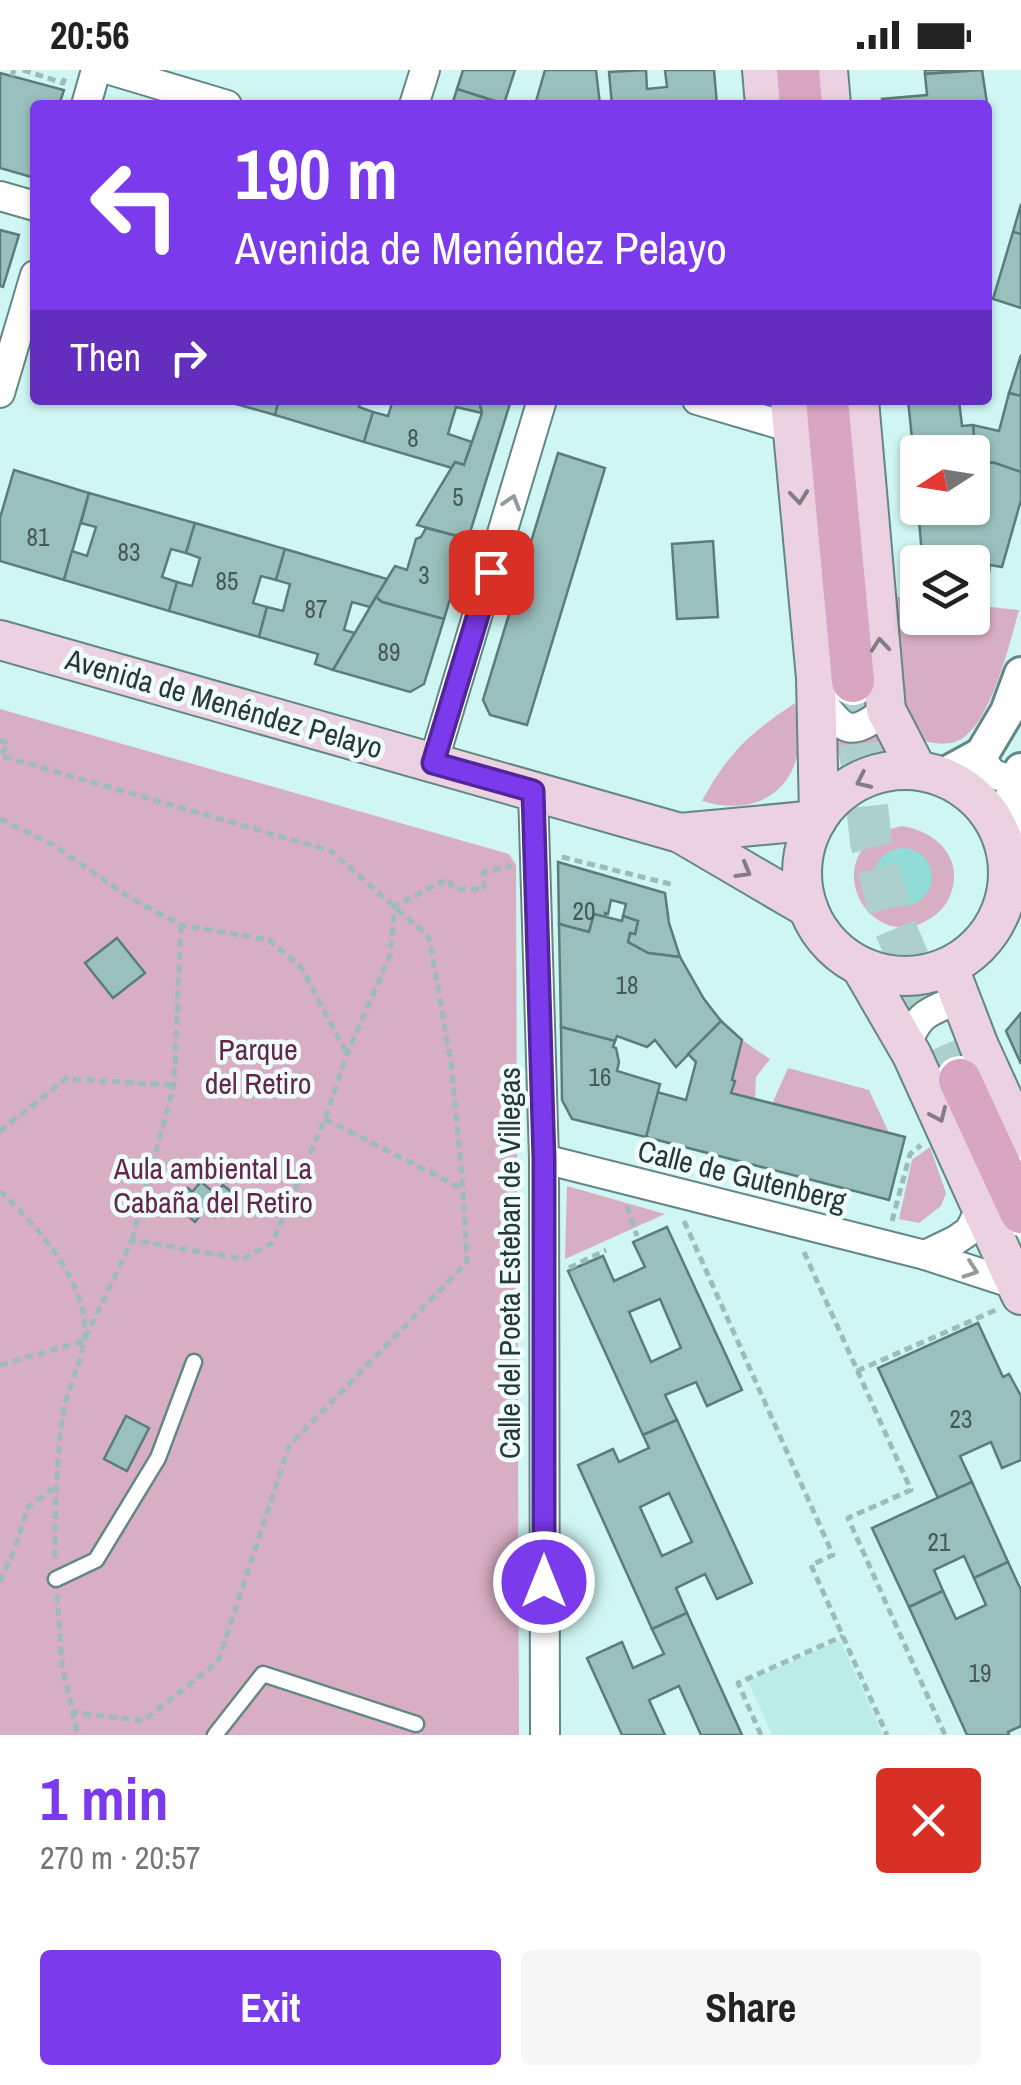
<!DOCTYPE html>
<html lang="en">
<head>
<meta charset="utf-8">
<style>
  body { margin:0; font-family:"Archivo Narrow",sans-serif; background:#f6f6f6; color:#222; height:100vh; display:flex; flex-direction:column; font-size:38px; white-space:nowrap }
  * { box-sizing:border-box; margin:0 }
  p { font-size:32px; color:#767676 }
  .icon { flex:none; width:55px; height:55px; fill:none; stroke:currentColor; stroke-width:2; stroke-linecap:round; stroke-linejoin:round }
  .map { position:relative; height:1665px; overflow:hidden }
  .sheet { display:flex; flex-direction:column; background:#fff; flex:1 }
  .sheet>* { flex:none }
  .hud { position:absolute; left:30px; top:30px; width:962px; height:305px; border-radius:10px; box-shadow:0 2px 8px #0004; background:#7c3aed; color:#fff; overflow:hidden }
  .needle { width:65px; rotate:258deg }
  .buttons { position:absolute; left:900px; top:365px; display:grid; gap:20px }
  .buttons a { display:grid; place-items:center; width:90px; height:90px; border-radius:10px; background:#fff; box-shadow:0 2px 8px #0004; font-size:50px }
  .pin { position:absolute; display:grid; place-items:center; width:85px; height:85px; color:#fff; margin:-42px; border-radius:20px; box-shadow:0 5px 15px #0006 }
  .me { position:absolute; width:110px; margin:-55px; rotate:0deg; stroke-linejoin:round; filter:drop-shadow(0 0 8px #0008) }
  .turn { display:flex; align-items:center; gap:35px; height:210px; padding:0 40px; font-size:45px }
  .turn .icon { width:130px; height:130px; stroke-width:2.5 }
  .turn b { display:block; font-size:70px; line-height:85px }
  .then { display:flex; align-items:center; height:95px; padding:0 40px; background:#0003; gap:20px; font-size:38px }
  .round { display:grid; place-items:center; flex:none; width:105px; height:105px; border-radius:10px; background:#f6f6f6 }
  .summary { display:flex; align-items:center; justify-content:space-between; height:170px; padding:0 40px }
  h1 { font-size:60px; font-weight:700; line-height:75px; color:#7c3aed }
  .primary-button { display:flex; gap:20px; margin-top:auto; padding:20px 40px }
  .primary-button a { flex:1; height:115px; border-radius:10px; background:#7c3aed; color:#fff; font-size:40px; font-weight:700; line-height:115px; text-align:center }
  .primary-button a+a { background:#f6f6f6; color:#222 }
  .status { display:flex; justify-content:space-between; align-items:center; height:70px; padding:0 50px; background:#fff; direction:ltr }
  .status svg { height:28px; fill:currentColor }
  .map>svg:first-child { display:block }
</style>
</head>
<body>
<div class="status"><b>20:56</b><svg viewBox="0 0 49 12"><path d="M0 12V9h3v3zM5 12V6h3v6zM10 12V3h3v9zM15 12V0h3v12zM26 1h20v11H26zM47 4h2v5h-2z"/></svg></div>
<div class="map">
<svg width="1021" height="1665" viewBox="0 0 1021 1665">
  <rect width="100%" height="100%" fill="#cff6f3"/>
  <polygon fill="#bbece8" points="840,1570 883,1665 772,1665 748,1611"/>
  <g fill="#d8aec2">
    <path d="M892 526 917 529 918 548H972L973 535 1019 540C1010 572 989 663 955 672 942 676 929 672 916 669L900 635Z"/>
    <path d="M795 633C797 648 801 665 798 680 791 729 745 745 702 731 728 683 750 663 795 633Z"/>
    <polygon points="0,639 509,784 516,795 519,1665 0,1665"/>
    <polygon points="878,659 892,685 860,699 842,703 836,664"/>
    <path d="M901 756C939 761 968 793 947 832 941 841 934 847 924 852 863 882 814 777 901 756Z"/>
    <polygon points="742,970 770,989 756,1007 755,1029 731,1023 735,1012 732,1010"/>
    <polygon points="788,998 869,1020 889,1063 772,1034"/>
    <polygon points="930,1077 946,1123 941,1136 919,1153 899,1149 912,1090"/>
    <polygon points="567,1116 665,1144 565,1189"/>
  </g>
  <circle fill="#92dcd7" cx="903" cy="807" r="29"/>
  <g fill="#9ac0bd" stroke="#5a7d7b" stroke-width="2.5" fill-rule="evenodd">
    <polygon points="463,0 515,0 504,34 457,19"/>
    <polygon points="545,0 596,0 600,35 535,35"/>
    <polygon points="646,0 647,19 667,17 665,0 714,0 717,35 612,35 609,2"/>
    <polygon points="925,0 979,0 925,4"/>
    <polygon points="982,0 988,40 988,35 882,35 882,29 927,25 925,4"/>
    <polygon points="0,3 64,20 59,35 35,35 35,108 0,98"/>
    <polygon points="457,19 504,34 503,35 452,35"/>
    <polygon points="1021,134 1021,164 1013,162"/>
    <polygon points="0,160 19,165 3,217 0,216"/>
    <polygon points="1013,162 1021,164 1021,238 993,229"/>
    <polygon points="1021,285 1021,326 1009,323"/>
    <polygon points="1009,323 1021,326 1021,402 995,393 976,391 973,355 999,361"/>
    <polygon points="222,330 279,330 275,345"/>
    <polygon points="279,330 361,330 359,337 373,342 364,372 275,345"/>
    <polygon points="393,330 479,330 482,343 456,337 448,364 472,372 464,395 455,392 452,398 364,372 373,342 388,346"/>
    <polygon points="479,330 511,330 468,469 417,455 455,392 464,395 482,343"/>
    <polygon points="908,330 959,330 962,356 973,355 976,391 972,391 972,382 918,382 918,388 914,388"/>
    <polygon points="558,383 605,398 527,655 490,645 483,630"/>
    <polygon points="972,391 995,393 1021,402 1021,430 1002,497 990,495 988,510 972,508 972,492 937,492 938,485 922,485 918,438 972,438"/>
    <polygon points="14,400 89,423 64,510 0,491 0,448"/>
    <polygon points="89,423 195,453 186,483 171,479 162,507 177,512 169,541 64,510 72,481 87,486 96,457 81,453"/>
    <polygon points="195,453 285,479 276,510 261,506 253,533 267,537 259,567 169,541 177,512 192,516 200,488 186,483"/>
    <polygon points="426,458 468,469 444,549 382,532 376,527 395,496 407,500 416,469 421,467"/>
    <polygon points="713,471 718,547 677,549 672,474"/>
    <polygon points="285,479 387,509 370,537 352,532 344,560 355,563 333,600 315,594 318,584 259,567 267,537 283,541 290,514 276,510"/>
    <polygon points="376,527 382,532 444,549 424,614 410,622 333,600"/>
    <polygon points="558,792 665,823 669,853 680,887 648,883 628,872 630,863 635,864 638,851 623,846 626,834 611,830 608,844 605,843 606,848 594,844 589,862 559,854"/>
    <polygon points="594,844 622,851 623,846 638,851 635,864 630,863 628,872 648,883 680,887 704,929 721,951 676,997 655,970 647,977 617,966 615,971 561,957 559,854 589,862"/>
    <polygon points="117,868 145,903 113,928 85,893"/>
    <polygon points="1021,943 1021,994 1006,961"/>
    <polygon points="721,951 742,970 732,1010 735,1011 731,1023 905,1067 889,1130 646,1067 657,1022 686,1030 696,992 688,984"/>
    <polygon points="561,957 615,971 613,977 616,978 619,992 617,1001 660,1014 646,1067 572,1049 562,1030"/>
    <polygon points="201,1112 216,1124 223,1115 234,1124 215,1147 205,1139 195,1152 179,1138 186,1129 182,1125 188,1118 192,1122"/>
    <path d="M667 1157 742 1320 707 1336 696 1312 665 1325 677 1350 643 1365 568 1201 603 1186 614 1211 645 1197 633 1172ZM660 1229 681 1278 651 1292 629 1242Z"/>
    <polygon points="978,1253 1003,1307 1009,1304 1021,1326 1021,1390 1002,1398 991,1372 960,1386 972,1412 938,1428 878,1298"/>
    <polygon points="126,1346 149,1358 127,1401 104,1389"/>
    <path d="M677 1350 752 1513 717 1529 705 1504 676 1518 687 1543 652 1559 578 1395 613 1379 619 1392 649 1378 643 1365ZM669 1423 692 1472 662 1486 640 1437Z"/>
    <polygon points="972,1412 1008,1492 974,1508 964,1486 934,1500 943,1521 909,1537 872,1458"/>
    <polygon points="1008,1492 1021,1520 1021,1656 1008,1662 1009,1665 967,1665 909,1537 943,1521 956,1549 986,1535 974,1508"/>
    <polygon points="687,1543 742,1665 701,1665 679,1616 649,1630 665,1665 622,1665 587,1588 622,1572 633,1598 664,1584 652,1559"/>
  </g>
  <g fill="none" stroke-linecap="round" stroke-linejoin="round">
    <polyline stroke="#aed0cd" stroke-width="42" stroke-dasharray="42 21" stroke-linecap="butt" points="853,611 871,772 893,853 960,1010"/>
    <g stroke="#638784" stroke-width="19">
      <g id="service">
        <polyline points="56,1509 96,1490 158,1388 194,1292"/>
        <polyline points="215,1665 263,1604 416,1654"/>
      </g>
    </g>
    <g stroke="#638784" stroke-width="32">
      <g id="minor">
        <polyline points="110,0 227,35"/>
        <polyline points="86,35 96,0"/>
        <polyline points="414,35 425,0"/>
        <polyline points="0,126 35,136"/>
        <polyline points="0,323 35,205"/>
        <polyline points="697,330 792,358"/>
        <path d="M817 626C844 660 847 670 886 640"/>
        <path d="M982 684C987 705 999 709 1019 708"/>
        <polyline points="433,693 542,330"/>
        <polyline points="533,721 544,1089 545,1665"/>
        <path d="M906 974C912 963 916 951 927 944 941 935 945 938 957 924"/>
        <polyline points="544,1089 925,1185 1017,1215"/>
        <polyline points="925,1185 956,1170 969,1161 981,1138"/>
      </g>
    </g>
    <g stroke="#638784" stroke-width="38">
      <g id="tertiary">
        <polyline points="942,706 982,684 1007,642 1021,604"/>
        <polyline points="1004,769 1009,734 1021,700"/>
      </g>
    </g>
    <g stroke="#638784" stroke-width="42">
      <g id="secondary">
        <polyline points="762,0 765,35"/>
        <polyline points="828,0 831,35"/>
        <polyline points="790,330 816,608 819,745"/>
        <polyline points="859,330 886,640 917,700"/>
        <polyline points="0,570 680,763 808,838"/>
        <circle cx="905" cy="803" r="103"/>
        <polyline points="680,763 817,750"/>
        <polyline points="861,897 912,985 1021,1225"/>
        <polyline points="949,898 979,976 1021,1068"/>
      </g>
    </g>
    <g stroke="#fff" stroke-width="48">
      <g id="primary">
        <polyline points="798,0 801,35"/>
        <polyline points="827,330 853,611"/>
        <polyline points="960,1010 1021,1142"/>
      </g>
    </g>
    <g stroke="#9cbcb9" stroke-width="5" stroke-dasharray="8 5" stroke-linecap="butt">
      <polyline points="23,0 63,13 65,8"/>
      <polyline points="12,6 14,0"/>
      <polyline points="0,670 8,673 1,686 331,781 429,867 451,992 463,1119 467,1192 289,1376 218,1592 143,1651 72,1642"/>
      <polyline points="0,749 52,774 129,827 181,855 269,870 301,897 347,984"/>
      <polyline points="562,787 674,815"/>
      <polyline points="325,1049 463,1119"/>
      <polyline points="0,1061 66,1009 174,1015"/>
      <path d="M0 1121C37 1156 92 1216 84 1270 81 1295 67 1319 63 1344 56 1392 55 1441 55 1489"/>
      <polyline points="627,1136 637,1166"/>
      <polyline points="684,1151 833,1485 811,1495 887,1665"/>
      <polyline points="892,1151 910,1084 921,1075"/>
      <polyline points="132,1170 174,1015 181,855"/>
      <polyline points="804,1182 911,1420 848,1448 945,1665"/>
      <polyline points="569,1198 606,1180"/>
      <polyline points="0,1295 84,1271 132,1170 243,1189 272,1173 325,1049 347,984 390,885 395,836 447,809 455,819 484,819 484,802 512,796"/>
      <polyline points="857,1301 996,1240"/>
      <polyline points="0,1512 15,1478 28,1437 56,1416"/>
      <polyline points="57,1525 62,1596 78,1665"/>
      <polyline points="761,1665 738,1613 843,1566"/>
    </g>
    <use href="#service" stroke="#fff" stroke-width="14"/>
    <use href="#minor" stroke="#fff" stroke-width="28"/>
    <use href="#tertiary" stroke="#fff" stroke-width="32"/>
    <use href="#secondary" stroke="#ecd2e0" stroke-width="38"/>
    <use href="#primary" stroke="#d9a6c1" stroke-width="42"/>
  </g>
  <defs><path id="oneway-chevron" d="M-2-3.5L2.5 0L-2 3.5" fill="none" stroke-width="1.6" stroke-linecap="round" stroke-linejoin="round" transform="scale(2.5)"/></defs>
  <g stroke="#817d83">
    <use href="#oneway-chevron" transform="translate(799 427) rotate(84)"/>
    <use href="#oneway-chevron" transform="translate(880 575) rotate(-95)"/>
    <use href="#oneway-chevron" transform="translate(863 711) rotate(155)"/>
    <use href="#oneway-chevron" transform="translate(744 801) rotate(30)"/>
    <use href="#oneway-chevron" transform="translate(939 1045) rotate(66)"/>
  </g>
  <g stroke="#949c9b">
    <use href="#oneway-chevron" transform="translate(512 432) rotate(-73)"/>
    <use href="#oneway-chevron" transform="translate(971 1200) rotate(19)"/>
  </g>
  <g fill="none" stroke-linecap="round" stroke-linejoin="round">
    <g stroke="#51269a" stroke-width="25">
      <polyline id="route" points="491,502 433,693 533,721 544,1089 544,1512"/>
    </g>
    <use href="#route" stroke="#7c3aed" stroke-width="18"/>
  </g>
  <g text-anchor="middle" stroke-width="9" stroke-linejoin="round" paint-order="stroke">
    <g font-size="25" fill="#455a58">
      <text x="413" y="377">8</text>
      <text x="458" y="436">5</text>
      <text x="38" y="476">81</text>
      <text x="129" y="491">83</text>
      <text x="424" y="514">3</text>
      <text x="227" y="520">85</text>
      <text x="316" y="548">87</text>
      <text x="389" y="591">89</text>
      <text x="584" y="850">20</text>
      <text x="627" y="924">18</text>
      <text x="600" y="1016">16</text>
      <text x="961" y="1358">23</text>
      <text x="939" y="1481">21</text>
      <text x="980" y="1612">19</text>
    </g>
    <g font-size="30" fill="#293837" stroke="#effefd">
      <text transform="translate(224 634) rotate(16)" y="10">Avenida de Menéndez Pelayo</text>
      <text transform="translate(742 1106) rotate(14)" y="10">Calle de Gutenberg</text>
      <text transform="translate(510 1193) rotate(-90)" y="10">Calle del Poeta Esteban de Villegas</text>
    </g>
    <g font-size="30" fill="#66254a" stroke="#effefd">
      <text x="258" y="990">Parque<tspan x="258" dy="34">del Retiro</tspan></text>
      <text x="213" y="1109">Aula ambiental La<tspan x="213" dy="34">Cabaña del Retiro</tspan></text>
    </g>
  </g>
</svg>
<div class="buttons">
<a><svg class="needle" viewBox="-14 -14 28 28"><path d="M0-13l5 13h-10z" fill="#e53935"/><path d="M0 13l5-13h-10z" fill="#767676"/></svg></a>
<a><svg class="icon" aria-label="layers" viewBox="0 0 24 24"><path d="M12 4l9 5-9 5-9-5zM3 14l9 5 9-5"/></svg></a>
</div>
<div class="pin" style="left:491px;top:502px;background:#d93025"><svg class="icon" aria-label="arrive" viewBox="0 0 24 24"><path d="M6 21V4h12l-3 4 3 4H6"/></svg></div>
<svg class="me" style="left:544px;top:1512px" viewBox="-20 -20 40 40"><circle r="17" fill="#7c3aed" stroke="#fff" stroke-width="3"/><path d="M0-11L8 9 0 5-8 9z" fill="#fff"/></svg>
<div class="hud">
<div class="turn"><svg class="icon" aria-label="left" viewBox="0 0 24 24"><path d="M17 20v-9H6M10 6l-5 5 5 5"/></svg><div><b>190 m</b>Avenida de Menéndez Pelayo</div></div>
<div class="then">Then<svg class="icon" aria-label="right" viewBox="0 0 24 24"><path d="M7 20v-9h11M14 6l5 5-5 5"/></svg></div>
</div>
</div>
<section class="sheet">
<div class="summary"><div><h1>1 min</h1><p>270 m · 20:57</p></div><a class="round" style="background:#d93025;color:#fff"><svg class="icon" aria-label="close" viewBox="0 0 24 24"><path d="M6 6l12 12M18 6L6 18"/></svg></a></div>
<div class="primary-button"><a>Exit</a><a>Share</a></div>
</section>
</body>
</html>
